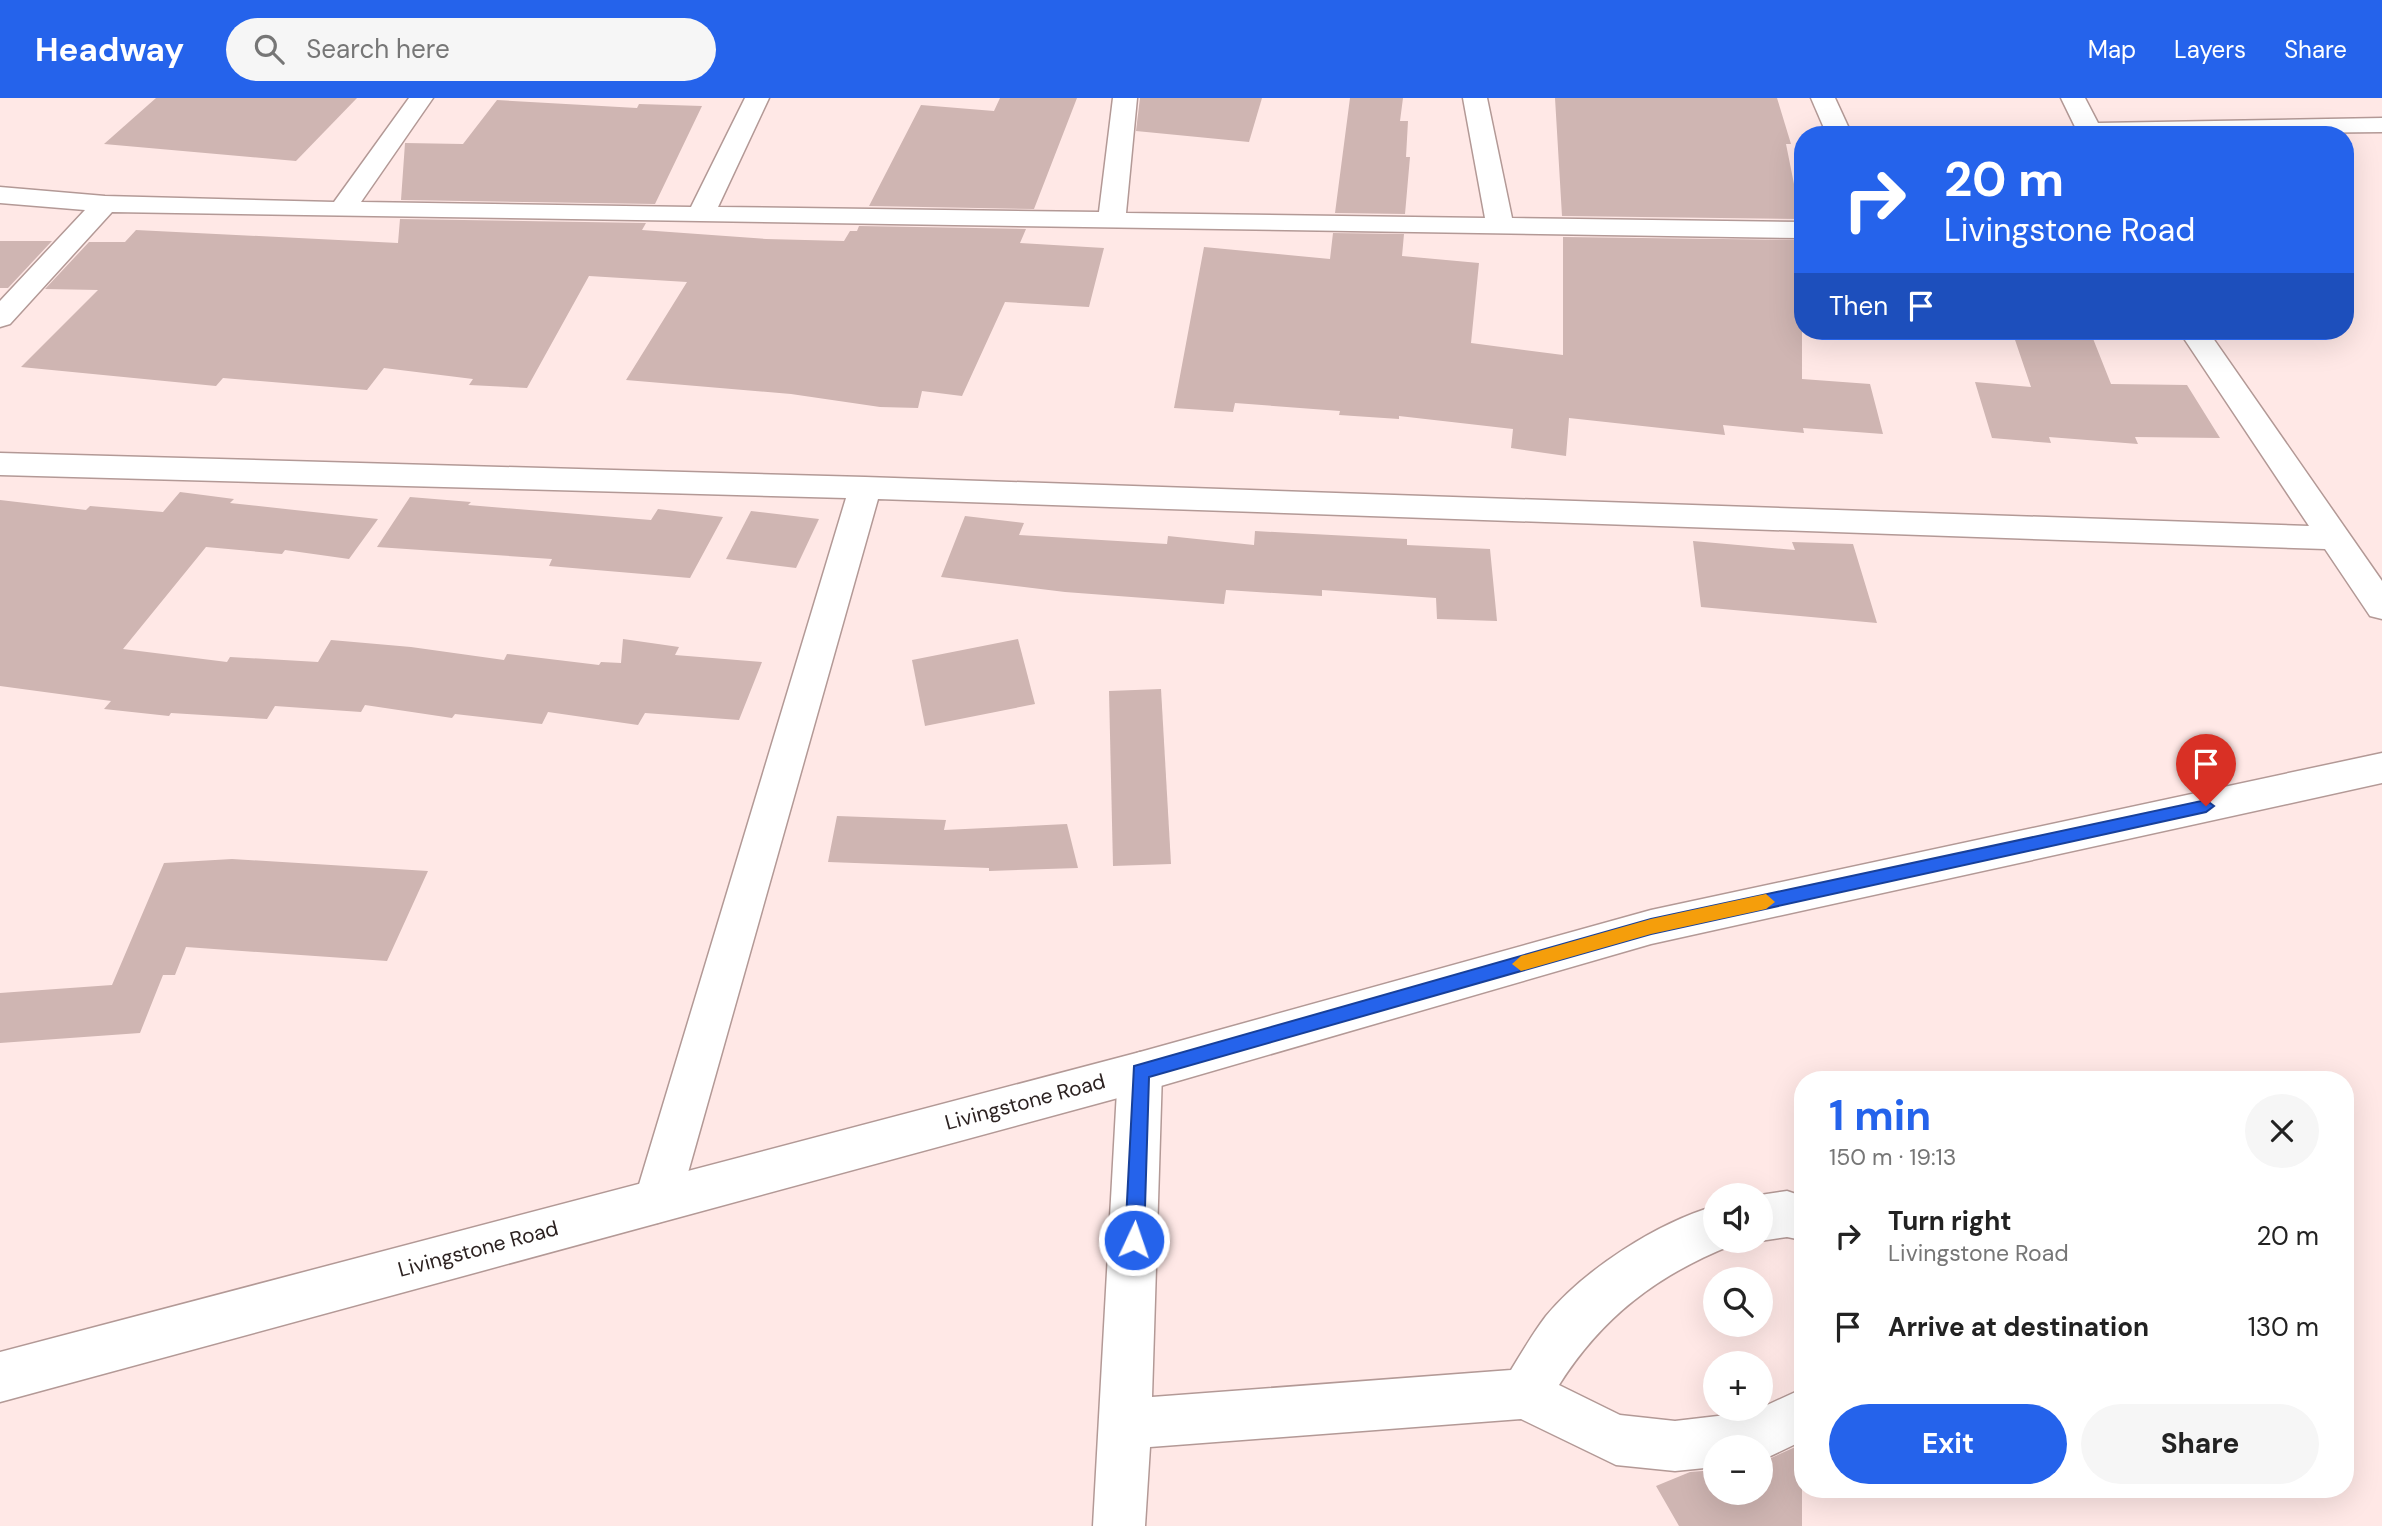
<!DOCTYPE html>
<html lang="en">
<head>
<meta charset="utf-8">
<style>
  body { margin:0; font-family:"DM Sans",sans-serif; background:#f6f6f6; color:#222; height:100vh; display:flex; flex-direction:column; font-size:26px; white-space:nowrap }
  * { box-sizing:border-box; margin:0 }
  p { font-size:23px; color:#767676 }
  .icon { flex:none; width:38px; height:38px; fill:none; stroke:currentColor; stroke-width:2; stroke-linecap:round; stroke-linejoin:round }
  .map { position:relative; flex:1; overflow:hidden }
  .sheet { position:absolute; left:1794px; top:973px; width:560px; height:427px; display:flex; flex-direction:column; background:#fff; border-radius:28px; box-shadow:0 7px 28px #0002 }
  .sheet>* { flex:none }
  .guide { position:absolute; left:1794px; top:28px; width:560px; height:214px; border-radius:28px; box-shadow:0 7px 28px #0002; background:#2563eb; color:#fff; overflow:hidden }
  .controls { position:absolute; left:1703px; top:1085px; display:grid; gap:14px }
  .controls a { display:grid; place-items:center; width:70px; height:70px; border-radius:50%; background:#fff; box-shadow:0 7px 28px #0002; font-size:35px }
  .pin { position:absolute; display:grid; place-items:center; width:60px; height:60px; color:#fff; margin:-72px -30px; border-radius:50% 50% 50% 0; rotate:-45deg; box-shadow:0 0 7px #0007 }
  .pin .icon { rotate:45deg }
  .me { position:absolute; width:77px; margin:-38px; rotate:3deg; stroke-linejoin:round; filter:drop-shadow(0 0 5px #0008) }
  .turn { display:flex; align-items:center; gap:24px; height:147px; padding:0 35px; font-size:32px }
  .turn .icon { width:91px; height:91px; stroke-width:2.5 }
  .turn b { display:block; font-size:49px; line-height:60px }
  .then { display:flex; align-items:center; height:66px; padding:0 35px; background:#0003; gap:14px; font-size:26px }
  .round { display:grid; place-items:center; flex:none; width:74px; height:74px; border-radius:37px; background:#f6f6f6 }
  .headline { display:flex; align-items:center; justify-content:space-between; height:119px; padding:0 35px }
  h1 { font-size:42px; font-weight:700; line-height:52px; color:#2563eb }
  .action { display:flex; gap:14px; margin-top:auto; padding:14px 35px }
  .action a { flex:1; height:80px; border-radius:42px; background:#2563eb; color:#fff; font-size:28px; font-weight:700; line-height:80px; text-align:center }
  .action a+a { background:#f6f6f6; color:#222 }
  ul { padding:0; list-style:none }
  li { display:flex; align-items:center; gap:21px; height:91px; padding:0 35px }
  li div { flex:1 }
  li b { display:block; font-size:26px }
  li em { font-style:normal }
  header { display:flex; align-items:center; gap:42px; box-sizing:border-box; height:98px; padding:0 35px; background:#2563eb; color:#fff }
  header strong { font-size:33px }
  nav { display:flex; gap:38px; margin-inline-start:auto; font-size:24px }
  .search { width:490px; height:63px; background:#f6f6f6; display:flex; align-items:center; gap:18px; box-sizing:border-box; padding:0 24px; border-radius:38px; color:#767676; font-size:26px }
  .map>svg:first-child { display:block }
</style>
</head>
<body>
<header>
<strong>Headway</strong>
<div class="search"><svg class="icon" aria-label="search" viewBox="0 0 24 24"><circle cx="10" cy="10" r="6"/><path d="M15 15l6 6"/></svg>Search here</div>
<nav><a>Map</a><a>Layers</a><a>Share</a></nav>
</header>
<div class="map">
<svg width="2382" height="1428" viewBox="0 0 2382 1428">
  <rect width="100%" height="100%" fill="#ffe8e6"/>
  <g fill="#cfb5b2">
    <polygon points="156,0 357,0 296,63 104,46"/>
    <polygon points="1000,0 1077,0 1034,111 869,108 921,7 994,13"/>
    <polygon points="1140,0 1262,0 1249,44 1136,33"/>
    <polygon points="1350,0 1403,0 1400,23 1408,23 1406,59 1410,59 1405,116 1335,115"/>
    <polygon points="1555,0 1777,0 1791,46 1786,46 1801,121 1562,118"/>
    <polygon points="497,2 637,10 639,6 702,8 655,106 401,102 405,45 463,46"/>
    <polygon points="400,121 646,125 642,132 766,141 844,143 850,133 857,133 859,128 1026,131 1020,145 1104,150 1089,209 1005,204 962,298 922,293 918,310 880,309 791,296 626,282 687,184 589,178 527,290 469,287 473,281 384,270 367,292 223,280 216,288 21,269 98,192 45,191 89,144 125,144 136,132 398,145"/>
    <polygon points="1333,135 1404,136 1402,158 1479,165 1471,245 1563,257 1563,139 1802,142 1802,281 1870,286 1883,336 1803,330 1804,335 1723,327 1725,337 1569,320 1566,358 1511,350 1513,331 1399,318 1399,321 1339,317 1340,313 1235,305 1233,314 1174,310 1204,149 1330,161"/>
    <polygon points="0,143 52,143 8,190 0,190"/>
    <polygon points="2012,233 2090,233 2111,286 2187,287 2220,340 2135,339 2138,346 2049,339 2051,345 1992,340 1975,284 2031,289"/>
    <polygon points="180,394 234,401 230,405 378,421 349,461 285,452 282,456 206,449 123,551 227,564 230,559 318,564 331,542 411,549 504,562 507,556 599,567 601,564 621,565 623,541 679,549 675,557 762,564 739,622 645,615 638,627 548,614 542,626 455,616 452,620 365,607 361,614 275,608 267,621 171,615 169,618 104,611 111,603 0,588 0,402 86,412 90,408 163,414"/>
    <polygon points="410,399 471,404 468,407 651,422 658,411 723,419 690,480 549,468 552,461 377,449"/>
    <polygon points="751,413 819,421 796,470 726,461"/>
    <polygon points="965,418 1024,425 1019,437 1167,446 1168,438 1254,447 1255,433 1407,441 1407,447 1490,451 1497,523 1437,521 1436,500 1322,492 1322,498 1226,492 1224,506 1065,494 941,479"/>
    <polygon points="1693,443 1795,452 1792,444 1853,446 1877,525 1701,509"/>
    <polygon points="1018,541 1035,606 925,628 912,562"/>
    <polygon points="1161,591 1171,766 1113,768 1109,593"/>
    <polygon points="837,718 946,722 944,732 1067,726 1078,770 989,773 989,770 828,764"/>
    <polygon points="232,761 428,773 387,863 186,849 175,877 163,877 140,935 0,945 0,895 112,887 164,765"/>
    <polygon points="1802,1346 1802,1428 1679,1428 1656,1388 1690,1374 1715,1372 1715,1395 1760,1395 1760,1365"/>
  </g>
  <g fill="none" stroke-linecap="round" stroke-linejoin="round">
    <g stroke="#b39996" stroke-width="3">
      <g id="minor">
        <polygon points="409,0 433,0 361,104 691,109 745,0 769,0 718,109 1099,114 1113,0 1137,0 1126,115 1485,120 1463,0 1487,0 1512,120 1802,124 1802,140 112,114 10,226 0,229 0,203 85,112 0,105 0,89 105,98 334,104"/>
        <polygon points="1811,0 1835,0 1852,37 1827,37"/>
        <polygon points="2061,0 2085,0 2098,25 2382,20 2382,34 2079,37"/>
        <polygon points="2179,233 2208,233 2382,483 2382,521 2370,518 2325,451 878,401 680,1103 673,1119 657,1125 641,1119 634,1103 846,400 0,377 0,355 865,379 2309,428"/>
        <path d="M1140 954 1155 960 1162 974 1152 1299 1511 1272C1522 1254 1533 1235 1546 1218 1585 1171 1657 1125 1715 1108V1143H1733L1732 1147C1657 1177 1602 1219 1559 1287L1620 1317 1675 1323 1752 1314 1802 1291V1343L1760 1363V1349H1715V1369L1675 1373 1616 1367 1521 1321 1150 1349 1145 1428H1093L1118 974 1125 960Z"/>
        <polygon points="1787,1093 1802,1098 1802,1142 1787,1139 1760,1143 1760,1097"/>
      </g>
    </g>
    <g stroke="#b39996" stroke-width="3">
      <polygon id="highway" points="2382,655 2382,685 1651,846 1140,994 0,1304 0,1254 1140,954 1651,812"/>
    </g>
    <use href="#minor" fill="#fff" fill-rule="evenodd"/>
    <use href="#highway" fill="#fff" fill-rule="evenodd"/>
  </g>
  <polygon fill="#2563eb" stroke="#184099" stroke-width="2" points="2206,702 2214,708 2206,714 1651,836 1149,979 1144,1142 1141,1149 1134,1152 1127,1149 1125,1142 1134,968 1651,821"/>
  <polygon fill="#f59e0b" points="1766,796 1775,804 1766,811 1651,836 1521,873 1512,866 1521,858 1651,821"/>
  <g text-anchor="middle" stroke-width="7" stroke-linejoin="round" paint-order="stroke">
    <g font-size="21" fill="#2c2221" stroke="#fff">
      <text transform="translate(1025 1004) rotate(-15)" y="7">Livingstone Road</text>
      <text transform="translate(478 1151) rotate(-15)" y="7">Livingstone Road</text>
    </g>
  </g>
</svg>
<div class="controls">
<a><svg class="icon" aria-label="sound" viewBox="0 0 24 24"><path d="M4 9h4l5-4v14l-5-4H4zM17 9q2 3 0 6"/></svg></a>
<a><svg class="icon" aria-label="search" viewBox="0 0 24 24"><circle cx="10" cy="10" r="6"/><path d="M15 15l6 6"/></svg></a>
<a>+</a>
<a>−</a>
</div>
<div class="pin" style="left:2206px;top:708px;background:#d93025"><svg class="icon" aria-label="arrive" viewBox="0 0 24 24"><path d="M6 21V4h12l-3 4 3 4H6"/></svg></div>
<svg class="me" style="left:1134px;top:1142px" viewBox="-20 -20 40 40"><circle r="17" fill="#2563eb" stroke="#fff" stroke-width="3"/><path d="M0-11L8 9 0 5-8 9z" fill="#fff"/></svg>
<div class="guide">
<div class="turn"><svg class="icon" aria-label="right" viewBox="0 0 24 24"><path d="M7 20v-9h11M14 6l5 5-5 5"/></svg><div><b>20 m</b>Livingstone Road</div></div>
<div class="then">Then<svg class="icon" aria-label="arrive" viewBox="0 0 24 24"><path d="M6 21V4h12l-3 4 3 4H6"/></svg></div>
</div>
<section class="sheet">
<div class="headline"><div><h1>1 min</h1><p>150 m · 19:13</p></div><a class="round"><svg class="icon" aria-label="close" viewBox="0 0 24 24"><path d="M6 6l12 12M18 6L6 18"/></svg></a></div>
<ul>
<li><svg class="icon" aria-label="right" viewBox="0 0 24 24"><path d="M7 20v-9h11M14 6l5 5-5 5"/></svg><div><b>Turn right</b><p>Livingstone Road</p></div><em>20 m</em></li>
<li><svg class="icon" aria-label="arrive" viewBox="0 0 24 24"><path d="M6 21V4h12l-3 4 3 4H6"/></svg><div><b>Arrive at destination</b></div><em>130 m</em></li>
</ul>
<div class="action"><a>Exit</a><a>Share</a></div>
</section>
</div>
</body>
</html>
